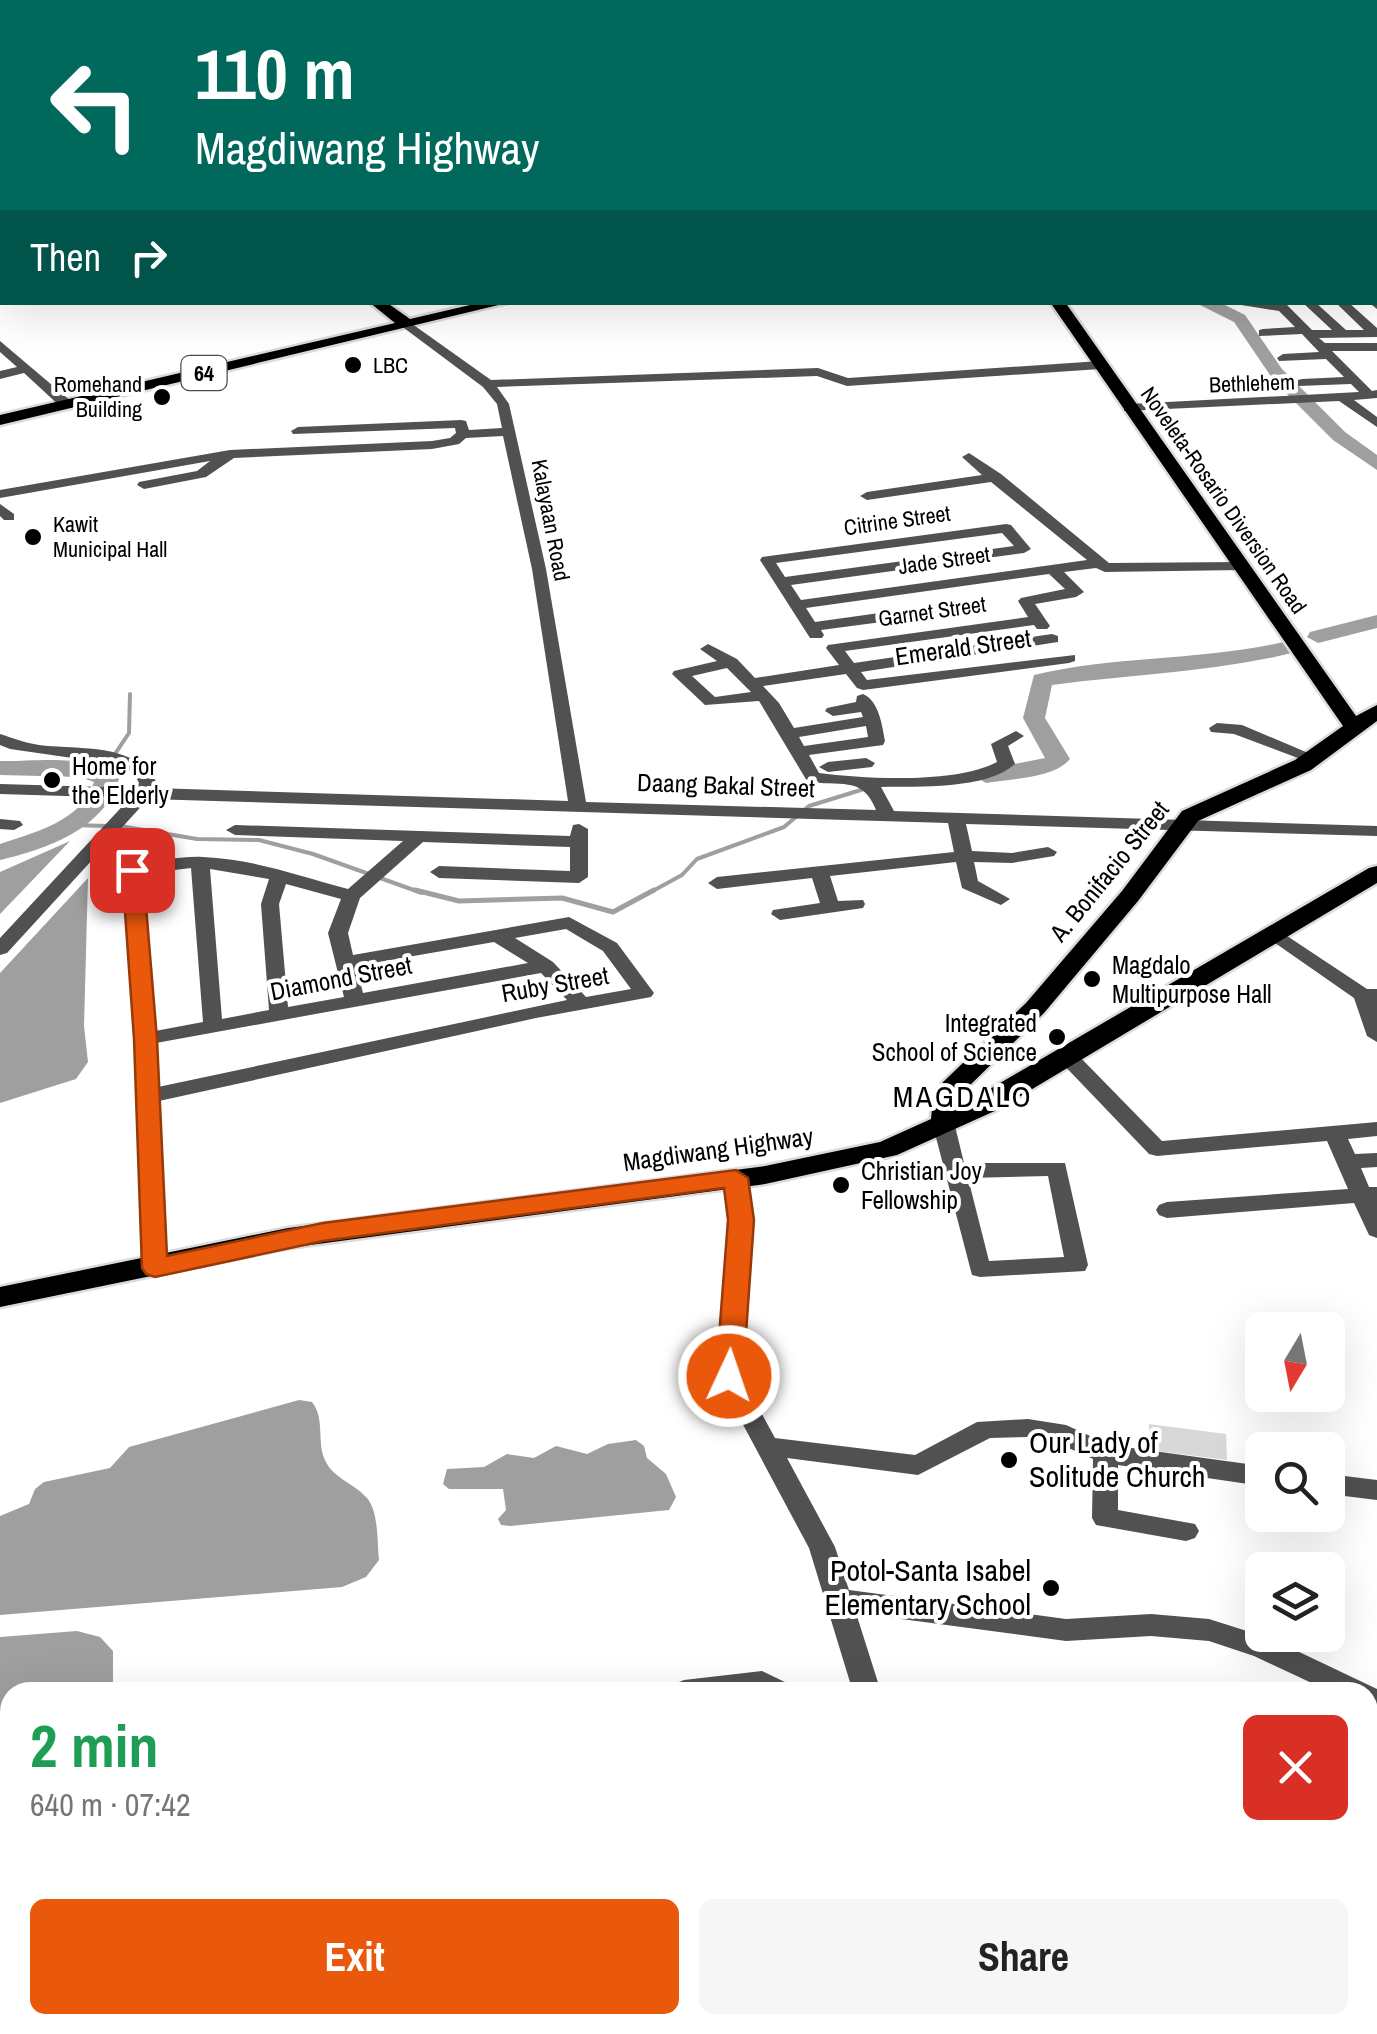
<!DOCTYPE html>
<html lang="en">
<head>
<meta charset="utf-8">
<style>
  body { margin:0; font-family:"Archivo Narrow",sans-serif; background:#f6f6f6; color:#222; height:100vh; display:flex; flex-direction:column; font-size:38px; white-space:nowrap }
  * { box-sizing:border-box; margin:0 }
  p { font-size:32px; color:#767676 }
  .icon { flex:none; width:55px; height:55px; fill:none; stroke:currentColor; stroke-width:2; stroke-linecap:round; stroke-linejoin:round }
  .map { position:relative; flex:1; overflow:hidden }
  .side { position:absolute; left:0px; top:1682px; width:1378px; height:352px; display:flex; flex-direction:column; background:#fff; border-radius:30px 30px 0 0; box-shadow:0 10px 40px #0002 }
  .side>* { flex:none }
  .hud { position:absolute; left:0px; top:0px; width:1378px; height:305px; box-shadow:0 10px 40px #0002; background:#00695c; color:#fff; overflow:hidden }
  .needle { width:65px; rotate:190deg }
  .controls { position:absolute; left:1245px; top:1312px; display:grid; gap:20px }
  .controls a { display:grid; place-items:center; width:100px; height:100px; border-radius:15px; background:#fff; box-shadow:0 10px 40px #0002; font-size:50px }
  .pin { position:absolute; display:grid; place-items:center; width:85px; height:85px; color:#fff; margin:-42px; border-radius:20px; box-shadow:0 5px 15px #0006 }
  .me { position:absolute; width:110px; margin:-55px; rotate:3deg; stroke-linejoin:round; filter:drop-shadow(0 0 8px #0008) }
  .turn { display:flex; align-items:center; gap:35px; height:210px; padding:0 30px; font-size:45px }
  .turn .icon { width:130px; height:130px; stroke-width:2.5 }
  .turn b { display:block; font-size:70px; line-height:85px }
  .then { display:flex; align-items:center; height:95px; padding:0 30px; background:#0003; gap:20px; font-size:38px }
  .round { display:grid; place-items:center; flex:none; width:105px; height:105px; border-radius:15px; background:#f6f6f6 }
  .head { display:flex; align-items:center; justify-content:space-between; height:170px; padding:0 30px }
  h1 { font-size:60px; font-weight:700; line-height:75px; color:#1e9e55 }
  .action { display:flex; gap:20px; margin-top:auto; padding:20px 30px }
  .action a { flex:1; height:115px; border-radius:15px; background:#ea580c; color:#fff; font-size:40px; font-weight:700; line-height:115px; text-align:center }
  .action a+a { background:#f6f6f6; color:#222 }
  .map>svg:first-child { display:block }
</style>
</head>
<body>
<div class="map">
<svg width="1377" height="2034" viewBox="0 0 1377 2034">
  <rect width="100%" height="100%" fill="#fff"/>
  <polygon fill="#d8d8d8" points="1149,1424 1226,1434 1227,1460 1149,1450"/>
  <g fill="#9f9f9f">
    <polygon points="70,841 0,914 0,872"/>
    <polygon points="88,878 84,1026 88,1062 76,1079 0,1103 0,973"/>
    <path d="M299 1400 312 1402C324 1417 318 1438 323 1455 330 1478 353 1482 367 1498 379 1512 377 1543 379 1560L366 1577 342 1587 0 1615V1516L29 1504 35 1489 44 1482 110 1468 129 1447Z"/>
    <polygon points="636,1440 644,1446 647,1458 666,1474 676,1497 669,1510 510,1526 501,1525 498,1519 506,1510 503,1489 449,1489 443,1484 447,1469 484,1467 507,1454 534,1458 556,1446 587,1454 608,1444"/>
    <polygon points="77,1631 100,1637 113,1651 113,1692 10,1692 10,1811 0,1813 0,1637"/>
  </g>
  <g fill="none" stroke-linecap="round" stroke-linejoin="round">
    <g stroke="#9f9f9f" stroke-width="4">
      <polyline points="101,775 129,733 130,694"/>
      <polyline points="69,825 109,826"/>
      <polyline points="120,826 197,839 259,840 313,854 422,893"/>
      <polyline points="649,893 682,875 697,859 784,827 809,806 864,789"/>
    </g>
    <polyline stroke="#9f9f9f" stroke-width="5" points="415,890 459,901 562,898 613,912 654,890"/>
    <g fill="#9f9f9f" fill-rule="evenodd">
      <polygon points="1194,302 1219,302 1245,315 1282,369 1345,432 1377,455 1377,470 1333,440 1274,381 1234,322"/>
      <polygon points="1377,615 1377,628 1318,643 1307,637 1310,632"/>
      <path d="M1288 641 1296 642 1299 647 1296 652C1216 672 1133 674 1052 685L1045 718 1070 759C1055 778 1010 779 986 783L974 776 978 771 1045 758 1023 718 1034 675C1117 655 1205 661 1288 641Z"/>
      <path d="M0 761C34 762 94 752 119 779 104 829 47 849 0 860V844C35 832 82 821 94 782L80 777 0 775Z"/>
    </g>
    <g stroke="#dbdbdb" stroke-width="5">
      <g id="major">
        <polygon points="1377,121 1377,129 1375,130 1375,122"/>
        <polygon points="369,302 386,302 410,319 483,302 511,302 0,425 0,415 395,323"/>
        <polygon points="1050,302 1065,302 1356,716 1377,705 1377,721 1311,770 1198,821 1138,901 1044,1013 962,1093 959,1107 1369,868 1377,866 1377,883 997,1110 897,1155 765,1184 288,1248 0,1307 0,1287 288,1228 765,1166 880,1142 931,1119 933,1098 943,1082 1026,1003 1122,891 1182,811 1295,760 1343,726"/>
      </g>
    </g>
    <g fill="#515151" fill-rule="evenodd">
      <polygon points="617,0 627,0 628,2 619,2"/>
      <polygon points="774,0 785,0 787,2 777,2"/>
      <polygon points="815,0 826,0 828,2 818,2"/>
      <polygon points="869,0 880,0 882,2 872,2"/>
      <polygon points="967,0 975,0 976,2 968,2"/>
      <polygon points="1007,0 1015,0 1016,2 1008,2"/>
      <polygon points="1068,0 1079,0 1081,2 1071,2"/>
      <rect x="1375" y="21" width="2" height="6"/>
      <polygon points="2,22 2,31 0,32 0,23"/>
      <polygon points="2,58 2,66 0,67 0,59"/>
      <rect x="0" y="101" width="2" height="6"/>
      <rect x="0" y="118" width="2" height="6"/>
      <rect x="0" y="134" width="2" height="6"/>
      <polygon points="1375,174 1377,174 1375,181"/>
      <polygon points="1375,190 1377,190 1375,197"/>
      <rect x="1375" y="218" width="2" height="6"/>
      <rect x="0" y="222" width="2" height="6"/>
      <rect x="1375" y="239" width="2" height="8"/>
      <rect x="0" y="256" width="2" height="6"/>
      <rect x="1375" y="270" width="2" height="6"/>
      <polygon points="1375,299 1377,299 1377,309 1368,302 1375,302"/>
      <polygon points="1223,302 1284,302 1312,330 1332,330 1302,302 1315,302 1346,330 1364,330 1335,302 1348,302 1377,328 1377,337 1319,338 1325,343 1377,343 1377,351 1332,351 1372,391 1377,390 1377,398 1354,400 1377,417 1377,427 1339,401 1124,411 1124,405 1129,404 1359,392 1351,384 1298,386 1298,380 1302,379 1344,377 1326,359 1279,361 1277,358 1283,354 1319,352 1302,334 1259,336 1259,330 1263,329 1295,327 1279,311"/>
      <path d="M408 321 491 380 818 368 848 378 1100 361 1106 365 1100 369 847 386 817 376 497 387 509 404 546 569 586 802 876 810C862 774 839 788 807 781L759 701 705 705 672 674 674 671 717 661 700 649 708 644 737 659 755 678 839 665 826 648 828 645 1028 617 1018 601 1021 598 1065 589 1049 574 806 608 815 622 965 601 973 606 965 611 821 630 824 635 822 638H810L760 560 762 557 1006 524 1011 525 1031 549 1024 553 791 585 801 600 1087 560 991 482 867 500 860 496 867 492 982 475 962 457 969 453 1001 474 1109 563 1241 562 1248 566 1241 570 1105 572 1096 568 1064 572 1084 592 1076 597 1035 604 1050 626 1047 629H1037L1034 625 845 651 854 663 1052 634 1058 636V642L861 672 867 680 1075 655V661L1069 663 863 690 857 688 846 674 763 686 779 703 794 728 863 717 861 712 833 716 825 711 827 708 856 702 857 696 863 694C879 701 882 725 885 741L883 745 809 755 819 773C866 779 955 784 997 762L991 744 1016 731 1024 736 1008 746 1015 764C986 790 918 786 881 787L894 811 1377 826V836L966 824 972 851 1012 853 1048 847 1057 852 1054 856 1012 863 974 862 978 881 1010 899 1001 905 962 888 956 862 830 876 838 901 863 900 865 904 863 908 780 920 771 914 773 910 820 903 812 878 717 889 708 883 717 877 954 852 948 823 148 799 7 953 0 955V938L130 798 0 794V784L137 788 139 783 134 773 121 765 10 749 0 745V734C13 738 25 743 39 745 80 750 135 742 157 783L154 788 568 801 532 569 503 436 466 438 459 444 432 449 234 458 206 477 144 489 137 485 139 482 197 471 210 461 0 498V490L230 450 432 441 450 438 456 433 455 428 293 434 291 431 298 427 461 420 466 421 469 430 502 428 497 404 483 387 404 328V322ZM1002 533 1014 546 785 577 776 563ZM727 668 751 692 715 697 692 676ZM866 726 868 737 804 746 799 737Z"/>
      <polygon points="0,341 72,402 72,408 62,408 24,373 0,379 0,371 17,367 0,352"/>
      <polygon points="0,504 14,514 14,520 4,520 0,516"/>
      <polygon points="1217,723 1242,725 1320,758 1311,763 1234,734 1211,732 1209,728"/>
      <polygon points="866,758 875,763 872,767 828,772 819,767 828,762"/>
      <polygon points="0,819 20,821 23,825 14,830 0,829"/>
      <path d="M579 824 588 829V877L579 883 439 878 430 872 439 866 570 871V847L423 842 360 898 348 933 353 955 569 917 617 943 654 993 651 997 536 1018 159 1101 166 1268 163 1274H147L144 1268 136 1039 119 836 122 832H134L137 836 140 864C160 861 182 856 203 857 254 859 299 876 348 889L403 841 235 835 226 830 235 825 570 836 573 825ZM191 868 203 1022 155 1031 141 874ZM210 869 269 879 261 904 269 1010 222 1019ZM286 884 341 899 328 933 344 997 288 1007 279 904ZM566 929 603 951 631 989 586 997 553 962 515 938ZM494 942 528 963 363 993 356 966ZM541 973 567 1000 158 1087 156 1043Z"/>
      <polygon points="1272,926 1367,989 1377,989 1377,1042 1367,1036 1354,998 1265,936 1262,932"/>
      <polygon points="1066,1049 1073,1050 1162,1141 1377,1122 1377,1136 1348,1139 1355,1154 1377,1153 1377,1167 1361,1168 1369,1187 1377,1187 1377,1238 1369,1235 1354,1203 1167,1218 1159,1215 1156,1210 1159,1205 1167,1202 1348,1189 1327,1141 1157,1156 1149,1154 1059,1060 1056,1055"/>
      <path d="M944 1119 955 1126 964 1163H1065L1088 1265 1085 1271 980 1277 972 1275 933 1126ZM1048 1176 1064 1257 989 1261 968 1178Z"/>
      <polygon points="735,1172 743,1174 746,1179 752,1220 741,1376 775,1438 915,1455 977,1422 1028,1419 1066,1425 1110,1445 1262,1466 1262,1486 1118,1465 1118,1510 1195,1524 1199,1531 1195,1538 1186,1541 1096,1525 1092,1518 1093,1459 1053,1441 1028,1437 990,1438 918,1475 787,1458 835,1547 849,1590 1066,1619 1151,1614 1209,1619 1272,1639 1377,1689 1377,1714 1368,1711 1368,1692 1331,1692 1254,1656 1209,1641 1151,1636 1066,1641 856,1613 881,1692 853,1692 809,1548 717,1376 730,1220 724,1179 727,1174"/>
      <polygon points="1301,1436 1310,1439 1313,1450 1289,1450 1292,1439"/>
      <polygon points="1328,1474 1377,1480 1377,1500 1328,1494"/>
      <polygon points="762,1671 789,1684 793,1692 670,1692 674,1684 684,1680"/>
      <polygon points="414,2025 447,2025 443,2034 410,2034"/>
      <polygon points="947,2025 979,2025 981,2034 949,2034"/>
      <polygon points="1233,2025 1267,2025 1271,2034 1237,2034"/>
    </g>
    <use href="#major" fill="#000" fill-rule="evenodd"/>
  </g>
  <polygon fill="#ea580c" stroke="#983908" stroke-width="2.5" points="132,864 143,870 157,1039 167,1256 323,1223 736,1170 748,1178 754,1220 743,1376 739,1383 720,1383 716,1376 728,1220 724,1188 323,1241 155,1277 146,1274 142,1268 134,1039 122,870"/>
  <g fill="#000" stroke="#fff" stroke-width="4">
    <circle cx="353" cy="365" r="10"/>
    <circle cx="162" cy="397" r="10"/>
    <circle cx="33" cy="537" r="10"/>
    <circle cx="52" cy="780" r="10"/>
    <circle cx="1092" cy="979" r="10"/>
    <circle cx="1057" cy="1037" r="10"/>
    <circle cx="841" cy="1185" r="10"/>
    <circle cx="1009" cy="1460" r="10"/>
    <circle cx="1051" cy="1588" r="10"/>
  </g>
  <g text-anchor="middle" stroke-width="8" stroke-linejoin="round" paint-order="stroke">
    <g font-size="22" fill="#000" stroke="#fff" text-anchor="start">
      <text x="373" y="373">LBC</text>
      <text x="142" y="392" text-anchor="end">Romehand<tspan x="142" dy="25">Building</tspan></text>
      <text x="53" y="532">Kawit<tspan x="53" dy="25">Municipal Hall</tspan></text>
    </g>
    <rect fill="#fff" stroke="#4c4c4c" stroke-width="2.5" x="181.5" y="356" width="45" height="34" rx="8"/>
    <g font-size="22" font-weight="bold" fill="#000">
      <text x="204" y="381">64</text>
    </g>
    <g font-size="22" fill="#000" stroke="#fff">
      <text transform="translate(1252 383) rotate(-2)" y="8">Bethlehem</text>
      <text transform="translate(1224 500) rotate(55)" y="8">Noveleta-Rosario Diversion Road</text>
      <text transform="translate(551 520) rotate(79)" y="8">Kalayaan Road</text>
      <text transform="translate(897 520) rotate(-8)" y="8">Citrine Street</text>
      <text transform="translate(944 560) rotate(-8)" y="8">Jade Street</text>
      <text transform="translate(932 611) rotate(-8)" y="8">Garnet Street</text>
    </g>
    <g font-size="25" fill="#000" stroke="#fff">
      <text transform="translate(963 647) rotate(-8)" y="9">Emerald Street</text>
      <text transform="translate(726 785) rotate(2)" y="9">Daang Bakal Street</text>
      <text transform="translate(1109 871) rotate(-51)" y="9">A. Bonifacio Street</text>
      <text transform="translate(341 978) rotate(-11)" y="9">Diamond Street</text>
      <text transform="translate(555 984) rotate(-10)" y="9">Ruby Street</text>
      <text transform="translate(718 1149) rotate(-8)" y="9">Magdiwang Highway</text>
    </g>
    <g font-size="25" fill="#000" stroke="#fff" text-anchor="start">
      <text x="72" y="775">Home for<tspan x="72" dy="29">the Elderly</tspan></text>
      <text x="1112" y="974">Magdalo<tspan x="1112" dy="29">Multipurpose Hall</tspan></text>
      <text x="1037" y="1032" text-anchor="end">Integrated<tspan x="1037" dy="29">School of Science</tspan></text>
      <text x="861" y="1180">Christian Joy<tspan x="861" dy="29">Fellowship</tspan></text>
    </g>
    <g font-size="30" letter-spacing="2.5" fill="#000" stroke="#fff">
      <text x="963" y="1107">MAGDALO</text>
    </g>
    <g font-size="30" fill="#000" stroke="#fff" text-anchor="start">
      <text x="1029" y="1453">Our Lady of<tspan x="1029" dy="34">Solitude Church</tspan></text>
      <text x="1031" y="1581" text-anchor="end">Potol-Santa Isabel<tspan x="1031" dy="34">Elementary School</tspan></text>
    </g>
  </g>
</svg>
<div class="controls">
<a><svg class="needle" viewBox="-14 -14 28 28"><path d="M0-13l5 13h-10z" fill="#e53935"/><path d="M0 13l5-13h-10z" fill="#767676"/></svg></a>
<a><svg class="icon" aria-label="search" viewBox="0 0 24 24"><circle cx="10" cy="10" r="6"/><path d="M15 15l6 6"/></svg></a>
<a><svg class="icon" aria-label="layers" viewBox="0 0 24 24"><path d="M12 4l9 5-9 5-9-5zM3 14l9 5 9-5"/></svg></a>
</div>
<div class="pin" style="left:132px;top:870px;background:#d93025"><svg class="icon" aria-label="arrive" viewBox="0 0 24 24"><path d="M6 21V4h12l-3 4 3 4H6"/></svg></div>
<svg class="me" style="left:729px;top:1376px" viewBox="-20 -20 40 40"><circle r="17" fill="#ea580c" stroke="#fff" stroke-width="3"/><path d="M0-11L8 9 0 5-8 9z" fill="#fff"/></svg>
<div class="hud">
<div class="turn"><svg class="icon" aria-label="left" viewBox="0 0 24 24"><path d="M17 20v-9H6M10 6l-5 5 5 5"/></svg><div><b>110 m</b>Magdiwang Highway</div></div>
<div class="then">Then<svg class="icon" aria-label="right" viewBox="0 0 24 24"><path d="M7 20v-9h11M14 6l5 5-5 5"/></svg></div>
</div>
<section class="side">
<div class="head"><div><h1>2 min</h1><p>640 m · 07:42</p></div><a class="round" style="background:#d93025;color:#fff"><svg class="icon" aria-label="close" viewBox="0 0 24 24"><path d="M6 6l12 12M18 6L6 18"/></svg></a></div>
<div class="action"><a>Exit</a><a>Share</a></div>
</section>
</div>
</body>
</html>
